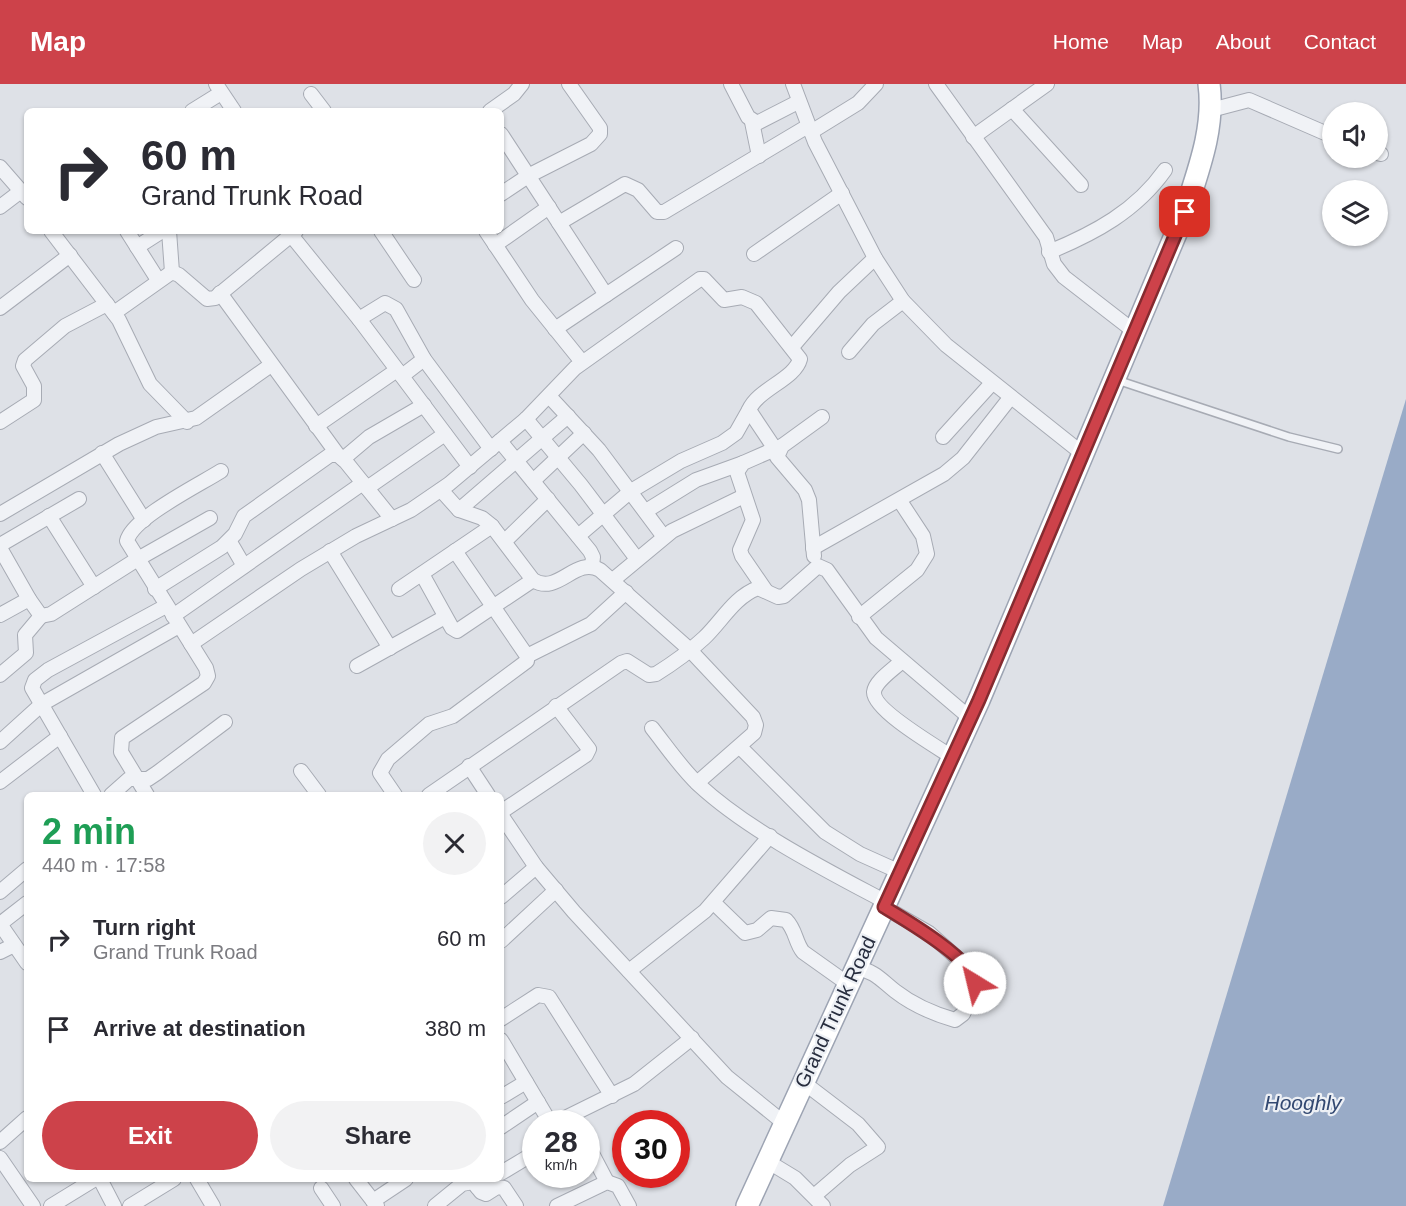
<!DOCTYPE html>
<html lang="en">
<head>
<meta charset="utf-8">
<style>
  body { margin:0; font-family:Arial,sans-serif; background:#f2f2f3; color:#2b2b33; height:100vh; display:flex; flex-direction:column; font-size:22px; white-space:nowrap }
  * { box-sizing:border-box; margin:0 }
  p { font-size:20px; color:#7c7c81 }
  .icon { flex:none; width:33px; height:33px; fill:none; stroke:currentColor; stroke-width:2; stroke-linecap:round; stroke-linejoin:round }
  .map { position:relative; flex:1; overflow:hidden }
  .drawer { position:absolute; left:24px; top:708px; width:480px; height:390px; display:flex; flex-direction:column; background:#fff; border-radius:9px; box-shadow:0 2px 4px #0004 }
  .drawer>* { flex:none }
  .top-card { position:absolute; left:24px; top:24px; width:480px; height:126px; border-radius:9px; box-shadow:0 2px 4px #0004; background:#fff; color:#2b2b33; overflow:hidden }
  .fabs { position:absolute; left:1322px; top:18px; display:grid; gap:12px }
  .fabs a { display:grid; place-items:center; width:66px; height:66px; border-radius:50%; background:#fff; box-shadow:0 2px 4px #0004; font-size:30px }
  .speed { position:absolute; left:522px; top:1026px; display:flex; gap:12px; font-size:30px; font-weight:700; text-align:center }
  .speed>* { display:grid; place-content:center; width:78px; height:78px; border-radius:50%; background:#fff; box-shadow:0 2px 4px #0004; line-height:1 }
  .speed small { font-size:15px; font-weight:400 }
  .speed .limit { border:9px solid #d22; background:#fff; color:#111 }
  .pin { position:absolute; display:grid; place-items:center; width:51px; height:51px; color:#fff; margin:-26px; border-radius:12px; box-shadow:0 3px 9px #0006 }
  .me { position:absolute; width:66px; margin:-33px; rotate:324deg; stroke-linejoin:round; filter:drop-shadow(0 0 4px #0008) }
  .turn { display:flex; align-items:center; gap:21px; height:126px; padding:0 18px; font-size:27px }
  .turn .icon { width:78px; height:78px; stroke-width:2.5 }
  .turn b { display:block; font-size:42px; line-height:51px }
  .round { display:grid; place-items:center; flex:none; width:63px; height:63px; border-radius:32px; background:#f2f2f3 }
  .head { display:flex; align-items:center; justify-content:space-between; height:102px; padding:0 18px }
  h1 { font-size:36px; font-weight:800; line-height:45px; color:#1e9e55 }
  .primary-button { display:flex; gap:12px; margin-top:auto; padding:12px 18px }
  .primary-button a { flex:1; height:69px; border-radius:36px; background:#cd424a; color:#fff; font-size:24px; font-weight:800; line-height:69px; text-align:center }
  .primary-button a+a { background:#f2f2f3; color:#2b2b33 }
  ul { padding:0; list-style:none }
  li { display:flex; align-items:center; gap:18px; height:90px; padding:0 18px }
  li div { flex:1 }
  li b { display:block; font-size:22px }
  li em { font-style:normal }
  header { display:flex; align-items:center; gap:36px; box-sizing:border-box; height:84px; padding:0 30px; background:#cd424a; color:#fff }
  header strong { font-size:28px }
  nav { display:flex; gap:33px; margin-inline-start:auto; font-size:21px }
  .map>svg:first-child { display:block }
</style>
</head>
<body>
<header>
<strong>Map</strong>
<nav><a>Home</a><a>Map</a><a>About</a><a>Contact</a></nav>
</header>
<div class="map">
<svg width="1406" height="1122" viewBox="0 0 1406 1122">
  <rect width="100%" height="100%" fill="#dee1e7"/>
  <polygon fill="#99abc7" points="1406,315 1406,1122 1163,1122"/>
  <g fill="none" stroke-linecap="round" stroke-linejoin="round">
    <g stroke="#a7abb4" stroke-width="10">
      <polyline id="lane" points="1117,296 1289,353 1338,365"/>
    </g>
    <g stroke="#a7abb4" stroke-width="16">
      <g id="street">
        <polyline points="216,0 234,27"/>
        <polyline points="731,0 748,33 757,39 798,18"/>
        <polyline points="793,0 815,58 875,174 903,217 946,261 1083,370"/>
        <polyline points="936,0 1046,153 1054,180 1064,193 1135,248"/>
        <polyline points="311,10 324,27"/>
        <polyline points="1012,25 1081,101"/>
        <polyline points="1211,26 1249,16 1332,52"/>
        <polyline points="192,27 221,9"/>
        <polyline points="490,27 514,10 522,0"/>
        <polyline points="752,38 759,72"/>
        <polyline points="811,48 858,19 876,0"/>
        <polyline points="501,50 606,211"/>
        <polyline points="973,53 1047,0"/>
        <polyline points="1377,69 1381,70"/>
        <polyline points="0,83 27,114"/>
        <polyline points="501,110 528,92 591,60 600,50 600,44 569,0"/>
        <polyline points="0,123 21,107"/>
        <polyline points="559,139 625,100 638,106 657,128 664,128 808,42"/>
        <polyline points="51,147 119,236 150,300 187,338"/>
        <polyline points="127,147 158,196"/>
        <polyline points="169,147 172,188"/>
        <polyline points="381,147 414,196"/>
        <polyline points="486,147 532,216 582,278"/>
        <polyline points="291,151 359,235 470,383"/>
        <polyline points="495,161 549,123"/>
        <polyline points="137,163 162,147"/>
        <path d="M1049 168C1095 149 1136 127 1165 86"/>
        <polyline points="754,170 842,109"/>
        <polyline points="220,209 338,371"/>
        <polyline points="0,224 70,171"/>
        <polyline points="114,229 172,188 179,191 207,215 215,214 296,147"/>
        <polyline points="359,235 385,219 396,225 424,275 491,365"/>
        <polyline points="555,245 676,164"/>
        <polyline points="792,263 839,208 875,174"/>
        <polyline points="849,268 873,240 903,217"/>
        <polyline points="402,292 424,275"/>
        <polyline points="549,312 599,366 664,453"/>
        <polyline points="526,335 581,401 637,475"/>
        <polyline points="0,338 34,316 34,302 23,282 25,276 65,242 107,220"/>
        <polyline points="316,342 397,286"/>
        <polyline points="943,353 992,299"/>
        <polyline points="500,357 590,467 593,473 592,482"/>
        <polyline points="102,369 144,436"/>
        <polyline points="343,375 369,353 424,321"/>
        <polyline points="533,397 584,349"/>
        <polyline points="367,404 445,350"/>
        <path d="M441 406 459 426 482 434 492 442 533 496C558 512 575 472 600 486L689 565 753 633 756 641 754 649 697 699"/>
        <polyline points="459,426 568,332"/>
        <polyline points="646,427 696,396 743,379"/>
        <polyline points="0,430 119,360 156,343 196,334 271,281"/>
        <polyline points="49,432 94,503"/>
        <polyline points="578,452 631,407 681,377 722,359 736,349 749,326"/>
        <polyline points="505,457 548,415"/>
        <polyline points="230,458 244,482"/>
        <polyline points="0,461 79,415"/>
        <polyline points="0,464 29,515"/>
        <polyline points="813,464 944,390 963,374 1010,314"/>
        <polyline points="330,467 390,564"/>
        <polyline points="814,472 809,416 805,406 777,373 782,362 822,333"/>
        <polyline points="422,490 452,544 457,547 533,496"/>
        <polyline points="613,496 672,447 744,412"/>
        <polyline points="155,505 222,463 235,450 244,432 330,371 338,371 346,378 392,435"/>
        <polyline points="399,505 492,442"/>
        <polyline points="766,507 742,472 740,466 753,436 737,388 743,379 782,362"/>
        <polyline points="0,531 29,515 41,532 51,530 136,476 210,434"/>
        <polyline points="173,532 363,399"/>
        <polyline points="859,533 917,486 927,470 923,452 900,417"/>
        <path d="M191 560 301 485 356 452 411 426 449 400 526 335 575 284 700 195H704L724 216 742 213 756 219 800 275C795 295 758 305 749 326L775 365"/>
        <polyline points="527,572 591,540 626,508"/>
        <path d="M902 577C894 585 875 597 874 608 873 626 937 663 952 673"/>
        <polyline points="357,582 445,533"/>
        <polyline points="0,591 26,569 25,551 41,532"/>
        <path d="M652 644C667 663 681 684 699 701 749 747 826 786 886 818"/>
        <polyline points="0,658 42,620 179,542"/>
        <polyline points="740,663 825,748 860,770 900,788"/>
        <polyline points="469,682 488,711"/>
        <polyline points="301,687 319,711"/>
        <polyline points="0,698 60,652"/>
        <polyline points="94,711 32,604 35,596 48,586 166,522"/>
        <polyline points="111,711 129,695 148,695 157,689 225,638"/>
        <path d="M147 711 121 668 122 654 204 599 208 592 206 584 127 457C132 434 199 401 221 387"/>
        <polyline points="395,711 380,689 388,675 429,640 453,632 527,577 527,572 455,467"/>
        <path d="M429 711 621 579 627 577 649 591 656 590C672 580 690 567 704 554 722 537 734 513 758 504L778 513 784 512 818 482 827 486 876 554 970 634"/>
        <polyline points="501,728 586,671 589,665 556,622"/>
        <polyline points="501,731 536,783 574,828 727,993 784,1039"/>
        <polyline points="0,808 27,785"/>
        <polyline points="501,813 536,783"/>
        <path d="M714 819 745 849 757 846 771 834 786 836C796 846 795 858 803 868L848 900"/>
        <polyline points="0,840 27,879"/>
        <polyline points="0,840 27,819"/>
        <polyline points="501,857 556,806"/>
        <polyline points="0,868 14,861"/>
        <path d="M856 884C875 887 881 896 895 907 913 921 934 930 955 936L963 930 976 899 972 887 929 849 884 823"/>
        <polyline points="629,887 705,827 770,752"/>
        <polyline points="501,935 538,911 549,913 612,1012"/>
        <polyline points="501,956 551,1040"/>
        <polyline points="803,998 858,1040 878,1063 850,1081 814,1112"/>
        <polyline points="501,1013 526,998"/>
        <polyline points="553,1040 634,1000 692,954"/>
        <polyline points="501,1043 538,1018"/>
        <polyline points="0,1058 27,1034"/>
        <polyline points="586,1058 607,1098"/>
        <polyline points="0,1074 33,1122"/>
        <polyline points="767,1077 795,1094 823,1122"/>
        <polyline points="501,1089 536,1068"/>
        <polyline points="100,1095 114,1122"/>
        <polyline points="197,1095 213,1122"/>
        <polyline points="356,1095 377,1122"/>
        <polyline points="477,1103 491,1095"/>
        <polyline points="321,1104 333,1122"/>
        <polyline points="373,1117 406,1095"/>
        <polyline points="51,1122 95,1095"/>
        <polyline points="130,1122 174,1095"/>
        <polyline points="435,1122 462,1100 473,1098 481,1108 486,1110 497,1103 504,1104 516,1122"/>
        <polyline points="557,1122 607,1098 618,1102 629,1122"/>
      </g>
    </g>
    <g stroke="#9da4b3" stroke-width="24">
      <path id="primary" d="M747 1122 979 616 1185 128C1198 87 1215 44 1209 0"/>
    </g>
    <use href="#lane" stroke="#f0f2f6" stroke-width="7"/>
    <use href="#street" stroke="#f0f2f6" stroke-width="14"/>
    <use href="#primary" stroke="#fff" stroke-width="21"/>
  </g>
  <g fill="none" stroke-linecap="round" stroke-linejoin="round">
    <g stroke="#852b30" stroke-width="15">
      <path id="route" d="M975 899C974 876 904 835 884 823L979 616 1185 128"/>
    </g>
    <use href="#route" stroke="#cd424a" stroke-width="10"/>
  </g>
  <g text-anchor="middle" stroke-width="4.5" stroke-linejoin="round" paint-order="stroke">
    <g font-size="20" fill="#272d3e" stroke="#edf0f5">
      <text transform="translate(835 928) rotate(-65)" y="7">Grand Trunk Road</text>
    </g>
    <g font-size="21" font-style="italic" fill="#324871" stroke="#edf0f5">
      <text x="1303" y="1026">Hooghly</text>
    </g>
  </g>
</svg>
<div class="fabs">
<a><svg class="icon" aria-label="sound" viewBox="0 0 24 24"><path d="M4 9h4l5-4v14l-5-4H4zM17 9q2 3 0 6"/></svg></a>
<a><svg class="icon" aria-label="layers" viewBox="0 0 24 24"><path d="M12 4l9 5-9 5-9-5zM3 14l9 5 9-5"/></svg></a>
</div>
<div class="speed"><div>28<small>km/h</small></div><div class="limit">30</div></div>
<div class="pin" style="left:1185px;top:128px;background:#d93025"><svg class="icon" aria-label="arrive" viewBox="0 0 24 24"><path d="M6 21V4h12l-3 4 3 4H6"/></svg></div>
<svg class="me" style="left:975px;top:899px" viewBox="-20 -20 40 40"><circle r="19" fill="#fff"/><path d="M0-13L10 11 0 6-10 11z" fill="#cd424a"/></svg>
<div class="top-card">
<div class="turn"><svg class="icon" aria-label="right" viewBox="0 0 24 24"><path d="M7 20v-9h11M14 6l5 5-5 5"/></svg><div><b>60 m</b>Grand Trunk Road</div></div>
</div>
<section class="drawer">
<div class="head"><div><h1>2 min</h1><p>440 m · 17:58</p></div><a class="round"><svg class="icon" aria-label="close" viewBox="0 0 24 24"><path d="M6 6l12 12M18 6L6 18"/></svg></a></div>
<ul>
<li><svg class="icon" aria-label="right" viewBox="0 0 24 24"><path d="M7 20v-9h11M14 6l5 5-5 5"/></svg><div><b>Turn right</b><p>Grand Trunk Road</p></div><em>60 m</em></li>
<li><svg class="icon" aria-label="arrive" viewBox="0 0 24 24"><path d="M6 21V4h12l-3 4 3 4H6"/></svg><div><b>Arrive at destination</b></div><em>380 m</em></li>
</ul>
<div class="primary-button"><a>Exit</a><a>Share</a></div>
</section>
</div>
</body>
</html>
